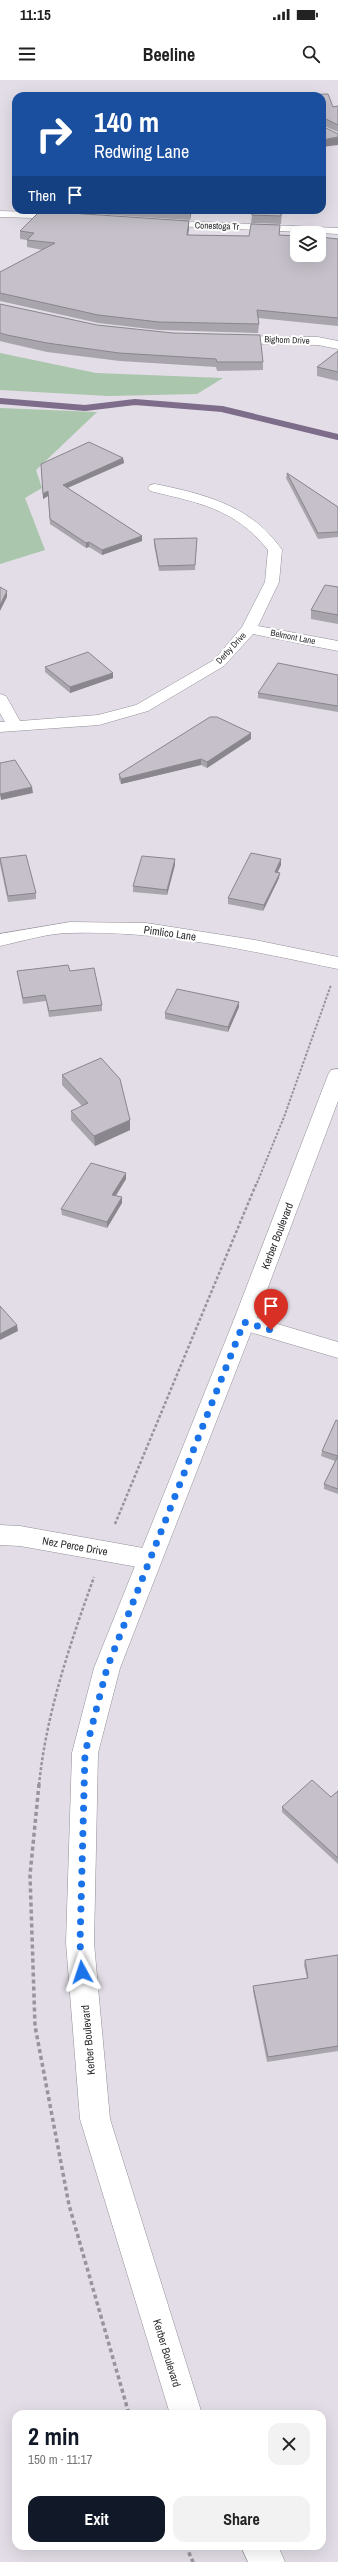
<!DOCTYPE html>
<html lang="en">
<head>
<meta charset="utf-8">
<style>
  body { margin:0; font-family:"Archivo Narrow",sans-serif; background:#f2f2f2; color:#222; height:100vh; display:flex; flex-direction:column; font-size:15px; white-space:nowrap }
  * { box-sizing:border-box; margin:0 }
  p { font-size:13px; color:#767676 }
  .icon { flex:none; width:22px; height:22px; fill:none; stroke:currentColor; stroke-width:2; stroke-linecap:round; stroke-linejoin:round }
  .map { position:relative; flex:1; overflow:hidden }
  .sheet { position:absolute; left:12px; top:2330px; width:314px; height:140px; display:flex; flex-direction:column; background:#fff; border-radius:12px; box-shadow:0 4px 16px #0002 }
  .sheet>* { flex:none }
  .hud { position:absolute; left:12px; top:12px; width:314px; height:122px; border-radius:12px; box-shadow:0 4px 16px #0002; background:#1a4fa0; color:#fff; overflow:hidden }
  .controls { position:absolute; left:290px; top:146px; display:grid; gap:8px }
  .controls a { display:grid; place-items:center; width:36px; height:36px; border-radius:8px; background:#fff; box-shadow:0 4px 16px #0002; font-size:20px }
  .pin { position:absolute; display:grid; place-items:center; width:34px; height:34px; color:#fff; margin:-41px -17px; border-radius:50% 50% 50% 0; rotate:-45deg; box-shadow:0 0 4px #0007 }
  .pin .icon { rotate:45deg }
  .me { position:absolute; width:44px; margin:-22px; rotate:355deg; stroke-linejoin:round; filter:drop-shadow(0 0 3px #0008) }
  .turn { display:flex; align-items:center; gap:14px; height:84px; padding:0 16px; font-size:18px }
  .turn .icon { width:52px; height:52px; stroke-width:2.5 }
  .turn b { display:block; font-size:28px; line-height:34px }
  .then { display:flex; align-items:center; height:38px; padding:0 16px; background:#0003; gap:8px; font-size:15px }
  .round { display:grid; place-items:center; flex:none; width:42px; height:42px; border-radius:12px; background:#f2f2f2 }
  .overview { display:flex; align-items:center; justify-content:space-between; height:68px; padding:0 16px }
  h1 { font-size:24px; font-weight:700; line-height:30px; color:#111827 }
  .primary-button { display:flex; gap:8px; margin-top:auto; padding:8px 16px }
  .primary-button a { flex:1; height:46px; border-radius:12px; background:#111827; color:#fff; font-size:16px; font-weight:700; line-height:46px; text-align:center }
  .primary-button a+a { background:#f2f2f2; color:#222 }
  .status { display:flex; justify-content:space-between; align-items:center; height:28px; padding:0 20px; background:#fff; direction:ltr }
  .status svg { height:11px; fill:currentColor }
  header { display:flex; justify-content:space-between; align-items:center; height:52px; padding:0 16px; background:#fff; font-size:18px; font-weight:700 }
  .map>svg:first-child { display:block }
</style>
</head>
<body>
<div class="status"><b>11:15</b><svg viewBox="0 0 49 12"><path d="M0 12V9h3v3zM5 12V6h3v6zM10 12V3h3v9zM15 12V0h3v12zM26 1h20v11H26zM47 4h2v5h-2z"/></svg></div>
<header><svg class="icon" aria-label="menu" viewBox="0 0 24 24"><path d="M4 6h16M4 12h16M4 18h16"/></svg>Beeline<svg class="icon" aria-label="search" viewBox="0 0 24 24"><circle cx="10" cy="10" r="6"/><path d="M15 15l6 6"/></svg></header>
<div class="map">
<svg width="338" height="2482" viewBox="0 0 338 2482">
  <rect width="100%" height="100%" fill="#e2dde6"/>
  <g fill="#aac6ac">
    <polygon points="0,273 96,293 223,298 197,314 108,316 0,310"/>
    <polygon points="0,328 97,332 36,390 42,408 25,418 45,470 0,484"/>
  </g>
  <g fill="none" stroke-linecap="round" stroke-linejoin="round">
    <polyline stroke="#7d6d8b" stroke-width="6" points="0,321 85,328 135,322 222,329 338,357"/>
    <g stroke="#938f98" stroke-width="1">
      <g id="minor">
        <polygon points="0,131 67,133 72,136 67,139 0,137"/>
        <polygon points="159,140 338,148 338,154 155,145 155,141"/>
        <polygon points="232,256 318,257 338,261 338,269 318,265 228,263 228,257"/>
        <path d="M155 404C205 414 252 426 282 470L279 502 258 546 338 561V571L253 554 224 586 148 631 99 645 0 652V642H5L0 633V614L6 616 20 641 98 635 136 625 214 580 242 547 265 502 268 470C234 428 199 423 150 411L148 408 150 405Z"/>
        <path d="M70 842 146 843 255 860 338 877V889C251 871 161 850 71 853 48 853 23 861 0 866V854Z"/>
        <polygon points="244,1234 338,1262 338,1278 236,1248 233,1242 236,1236"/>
        <polygon points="0,1445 20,1446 149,1469 158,1472 161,1479 158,1486 149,1489 20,1466 0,1465"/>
      </g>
    </g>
    <g stroke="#938f98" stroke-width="1">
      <g id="tertiary">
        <polygon points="338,989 338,1021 255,1242 120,1588 98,1673 94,1863 110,2039 202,2334 170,2334 80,2039 66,1863 72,1673 94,1588 233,1242 328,995 331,990"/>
        <polygon points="241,2466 278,2466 285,2482 248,2482"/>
      </g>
    </g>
    <polyline stroke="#98949b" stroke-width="2" stroke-dasharray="2.5 1.5" stroke-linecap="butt" points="257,1103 284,1037 331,905"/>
    <g stroke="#98949b" stroke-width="2.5" stroke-dasharray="3 2" stroke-linecap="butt">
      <polyline points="115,1444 257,1102"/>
      <path d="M39 1705C46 1634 70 1564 94 1497"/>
    </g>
    <g stroke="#98949b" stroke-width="3.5" stroke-dasharray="4 3" stroke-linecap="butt">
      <polyline points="39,1704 30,1795 35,1946 69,2125 129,2334"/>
      <polyline points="186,2466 193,2482"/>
    </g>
    <use href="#minor" fill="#fff" fill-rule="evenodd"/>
    <use href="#tertiary" fill="#fff" fill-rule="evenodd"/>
  </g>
  <g fill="#a9a5ad">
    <polygon points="322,16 333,27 338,26 338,52 322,45"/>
    <polygon points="49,130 192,130 190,140 49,131"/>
    <polygon points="282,130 281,144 251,143 252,135"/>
    <polygon points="189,141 188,155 249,156 280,155 338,159 338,246 258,238 259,244 258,253 159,250 98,243 0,221 0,192 43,170 27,167 27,160 20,159 20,151"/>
    <polygon points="0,224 263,282 263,290 217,291 216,287 120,281 47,272 8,263 0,261"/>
    <polygon points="338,271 338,301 317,296 317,287"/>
    <polygon points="123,378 124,383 67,408 142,456 142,461 102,475 89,467 86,468 50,444 48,416 43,419 41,384"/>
    <polygon points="287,393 338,427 338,457 318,459 286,398"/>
    <polygon points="197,458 195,490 159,491 154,465 154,459"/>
    <polygon points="338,507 338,544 311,539 311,530"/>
    <polygon points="45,587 113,598 70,613 45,592"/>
    <polygon points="338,595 338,632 258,618 258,613"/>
    <polygon points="251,659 207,688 201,685 121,704 119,699 119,694"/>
    <polygon points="0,778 36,813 36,819 8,822 0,784"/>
    <polygon points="281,779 281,785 277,792 279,798 263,831 228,824 228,818"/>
    <polygon points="175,785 167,815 133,812 133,806"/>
    <polygon points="17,891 70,891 102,925 102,931 49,937 46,921 23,924 18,897"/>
    <polygon points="239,927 228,952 165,939 165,933"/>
    <polygon points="62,995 130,1050 95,1066 71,1040 71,1031 82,1026 62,1005"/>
    <polygon points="126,1099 116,1116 122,1123 107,1148 62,1135 61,1129"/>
    <polygon points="338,1341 338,1414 324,1409 324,1404 335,1381 321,1376 322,1371"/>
    <polygon points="338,1711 338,1784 282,1732 282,1727 331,1717"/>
    <polygon points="338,1875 338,1971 267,1982 253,1911 253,1906 307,1898 304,1885 305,1880"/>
  </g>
  <g fill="#8a868d">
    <polygon points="338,57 338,65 322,67 322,60"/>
    <polygon points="191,130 192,130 190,140 190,132"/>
    <polygon points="189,141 189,149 187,162 187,155"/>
    <polygon points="123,378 124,383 63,410 63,405"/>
    <polygon points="48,411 48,416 43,419 43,414"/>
    <polygon points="142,456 142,461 102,475 102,470"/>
    <polygon points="89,462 89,467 86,468 86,463"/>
    <polygon points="7,511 7,517 0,531 0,525"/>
    <polygon points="113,593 113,598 70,613 70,607"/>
    <polygon points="251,653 251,659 207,688 207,682"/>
    <polygon points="201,679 201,685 121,704 121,699"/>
    <polygon points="32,707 33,713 1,720 0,714"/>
    <polygon points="175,779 175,785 167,815 167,810"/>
    <polygon points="281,779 281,785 275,798 275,792"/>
    <polygon points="280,793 279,798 263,831 264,825"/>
    <polygon points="239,922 239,927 228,952 228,947"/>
    <polygon points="130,1040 130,1050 95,1066 94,1056"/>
    <polygon points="126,1093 126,1099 112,1121 112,1115"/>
    <polygon points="122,1117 122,1123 107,1148 107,1142"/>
    <polygon points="17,1245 18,1251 0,1260 0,1254"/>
  </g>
  <g fill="#c5c0c9" stroke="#8a868d">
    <polygon points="328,14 333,27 338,26 338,45 322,37 322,16 292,16 292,15"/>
    <polygon points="322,46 338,54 338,57 322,60"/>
    <polygon points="155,130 191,130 190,132"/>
    <polygon points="252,130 281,130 281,136 252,135"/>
    <polygon points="40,131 189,141 187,155 249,156 251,144 280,145 279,155 297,156 297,175 319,175 319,157 338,159 338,238 257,230 259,244 159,242 98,235 0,213 0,192 55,163 27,160 34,153 20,151"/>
    <polygon points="0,224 97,245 173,253 260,255 263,282 217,282 216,279 119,273 47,263 7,255 0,253"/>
    <polygon points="338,271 338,292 317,287"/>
    <polygon points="89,362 123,378 63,405 142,456 102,470 89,462 86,463 50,439 48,411 43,414 41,384"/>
    <polygon points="287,393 338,427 338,452 318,453"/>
    <polygon points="197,458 195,485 159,486 154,459"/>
    <polygon points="325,505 338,507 338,535 311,530"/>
    <polygon points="0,507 7,511 0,525"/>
    <polygon points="88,572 113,593 70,607 45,587"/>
    <polygon points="278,583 338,595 338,626 258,613"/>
    <polygon points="210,637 217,637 251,653 207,682 201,679 121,699 119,694"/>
    <polygon points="15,680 32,707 0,714 0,683"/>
    <polygon points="251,773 281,779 275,792 280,793 264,825 228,818"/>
    <polygon points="26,775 36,813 8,816 0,778"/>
    <polygon points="142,776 175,779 167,810 133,806"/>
    <polygon points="68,885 70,891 94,888 102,925 49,931 45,915 23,918 17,891"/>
    <polygon points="177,909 239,922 228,947 165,933"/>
    <polygon points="101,978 120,999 130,1040 94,1056 71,1031 88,1023 62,995"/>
    <polygon points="91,1083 126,1093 112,1115 122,1117 107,1142 61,1129"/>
    <polygon points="0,1226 17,1245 0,1254"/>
    <polygon points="336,1340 338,1341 338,1409 324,1404 338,1376 322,1371"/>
    <polygon points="312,1700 331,1717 338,1711 338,1778 282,1727"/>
    <polygon points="338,1875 338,1966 268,1977 253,1906 308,1898 305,1880"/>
  </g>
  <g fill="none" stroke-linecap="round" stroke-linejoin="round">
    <polyline stroke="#1a73e8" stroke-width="7" stroke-dasharray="0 12.6" points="82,1892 80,1863 85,1673 107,1588 244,1242 271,1250"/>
  </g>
  <g text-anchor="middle" stroke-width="4" stroke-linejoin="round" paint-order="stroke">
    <g font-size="9" fill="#2d2b2f" stroke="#fff">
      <text transform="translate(217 146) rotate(2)" y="3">Conestoga Tr</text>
      <text transform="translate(287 260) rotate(2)" y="3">Bighorn Drive</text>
      <text transform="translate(293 557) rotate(11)" y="3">Belmont Lane</text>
      <text transform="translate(231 568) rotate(-47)" y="3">Derby Drive</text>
    </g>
    <g font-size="11" fill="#2d2b2f" stroke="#fff">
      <text transform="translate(170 853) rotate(8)" y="4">Pimlico Lane</text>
      <text transform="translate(277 1156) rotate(-69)" y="4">Kerber Boulevard</text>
      <text transform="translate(75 1466) rotate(10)" y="4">Nez Perce Drive</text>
      <text transform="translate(88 1960) rotate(-95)" y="4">Kerber Boulevard</text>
      <text transform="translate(167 2273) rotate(73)" y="4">Kerber Boulevard</text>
    </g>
  </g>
</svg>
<div class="controls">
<a><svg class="icon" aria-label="layers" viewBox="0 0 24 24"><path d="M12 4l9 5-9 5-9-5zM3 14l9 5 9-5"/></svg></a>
</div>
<div class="pin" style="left:271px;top:1250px;background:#d93025"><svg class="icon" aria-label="arrive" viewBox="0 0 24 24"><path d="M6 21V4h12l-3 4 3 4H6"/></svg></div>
<svg class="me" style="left:82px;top:1892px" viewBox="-20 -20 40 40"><path d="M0-17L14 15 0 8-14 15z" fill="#1a73e8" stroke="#fff" stroke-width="4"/></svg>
<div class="hud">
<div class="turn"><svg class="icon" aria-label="right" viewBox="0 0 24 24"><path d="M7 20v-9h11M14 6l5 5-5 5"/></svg><div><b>140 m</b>Redwing Lane</div></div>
<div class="then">Then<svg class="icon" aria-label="arrive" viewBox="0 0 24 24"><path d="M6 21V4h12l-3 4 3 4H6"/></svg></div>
</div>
<section class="sheet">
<div class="overview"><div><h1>2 min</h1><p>150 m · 11:17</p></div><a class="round"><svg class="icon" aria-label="close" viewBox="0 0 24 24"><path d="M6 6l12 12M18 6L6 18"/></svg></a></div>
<div class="primary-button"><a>Exit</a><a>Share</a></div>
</section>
</div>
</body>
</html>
